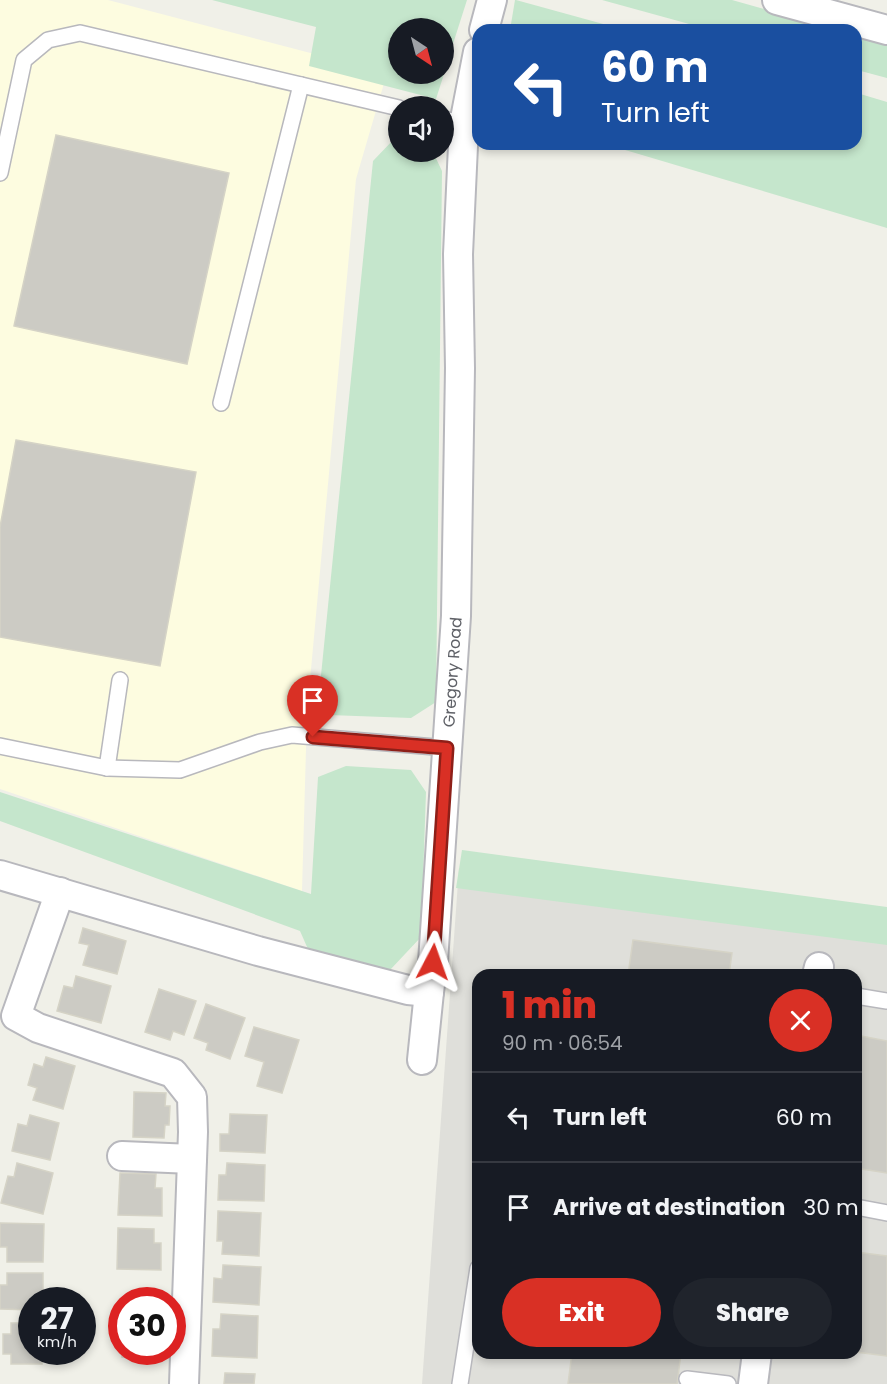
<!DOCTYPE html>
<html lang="en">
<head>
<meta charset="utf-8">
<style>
  body { margin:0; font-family:Poppins,sans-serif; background:#20242c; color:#f1f3f6; height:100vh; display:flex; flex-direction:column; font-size:22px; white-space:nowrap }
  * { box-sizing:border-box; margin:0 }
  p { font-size:20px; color:#9ea1a6 }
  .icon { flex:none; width:33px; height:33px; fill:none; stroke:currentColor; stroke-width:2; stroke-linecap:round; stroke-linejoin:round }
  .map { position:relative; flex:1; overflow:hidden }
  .sheet { position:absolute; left:472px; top:969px; width:390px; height:390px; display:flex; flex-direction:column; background:#171b24; border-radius:18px; box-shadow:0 3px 9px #0003 }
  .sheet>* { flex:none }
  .guide { position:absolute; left:472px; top:24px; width:390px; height:126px; border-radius:18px; box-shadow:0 3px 9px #0003; background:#1a4fa0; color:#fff; overflow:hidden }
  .needle { width:39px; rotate:144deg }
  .buttons { position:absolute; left:388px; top:18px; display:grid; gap:12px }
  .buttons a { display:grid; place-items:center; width:66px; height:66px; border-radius:50%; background:#171b24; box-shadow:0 3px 9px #0003; font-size:30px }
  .speed { position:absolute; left:18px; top:1287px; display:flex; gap:12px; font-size:30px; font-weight:700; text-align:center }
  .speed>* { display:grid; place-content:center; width:78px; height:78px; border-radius:50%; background:#171b24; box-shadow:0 3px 9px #0003; line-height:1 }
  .speed small { font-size:15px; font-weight:400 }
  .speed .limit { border:9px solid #d22; background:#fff; color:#111 }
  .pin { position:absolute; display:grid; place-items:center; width:51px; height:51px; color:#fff; margin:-62px -26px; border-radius:50% 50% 50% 0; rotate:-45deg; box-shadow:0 0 6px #0007 }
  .pin .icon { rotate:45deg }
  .me { position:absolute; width:66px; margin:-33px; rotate:4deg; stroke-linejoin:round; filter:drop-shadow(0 0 4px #0008) }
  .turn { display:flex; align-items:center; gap:21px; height:126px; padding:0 30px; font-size:27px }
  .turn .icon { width:78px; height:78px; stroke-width:2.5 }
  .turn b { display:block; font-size:42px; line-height:51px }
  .round { display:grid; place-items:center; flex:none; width:63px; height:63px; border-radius:32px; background:#20242c }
  .overview { display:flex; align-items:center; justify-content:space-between; height:102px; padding:0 30px }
  h1 { font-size:36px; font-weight:800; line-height:45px; color:#d93025 }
  .action { display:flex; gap:12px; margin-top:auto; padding:12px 30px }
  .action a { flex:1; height:69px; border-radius:36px; background:#d93025; color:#fff; font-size:24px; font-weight:800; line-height:69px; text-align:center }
  .action a+a { background:#20242c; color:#f1f3f6 }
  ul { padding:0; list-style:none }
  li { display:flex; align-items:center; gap:18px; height:90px; padding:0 30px; border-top:2px solid #363941 }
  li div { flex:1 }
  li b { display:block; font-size:22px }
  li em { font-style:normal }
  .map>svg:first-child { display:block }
</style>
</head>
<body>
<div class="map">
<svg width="887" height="1384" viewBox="0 0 887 1384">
  <rect width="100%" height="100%" fill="#f0f0e8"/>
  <polygon fill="#fdfce0" points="0,0 108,0 387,73 356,179 307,713 302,891 0,789"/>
  <path fill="#dfdfda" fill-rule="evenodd" d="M459 868 887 927V1384H422ZM478 975H856V1353H478Z"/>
  <g fill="#c5e6cc">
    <polygon points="212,0 467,0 444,72 444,28 399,28 399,74 444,74 436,99 309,66 316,27"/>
    <polygon points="515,0 516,0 625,30 510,30"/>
    <polygon points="602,0 732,0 840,30 711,30"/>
    <polygon points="856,35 887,43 887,78 857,70"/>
    <polygon points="857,93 887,102 887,228 605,144 856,144"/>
    <polygon points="395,138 399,139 399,152 433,152 442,171 436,702 411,718 329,715 318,705 373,161"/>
    <polygon points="346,766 411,770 426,792 421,937 390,970 353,976 315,965 300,931 0,821 0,792 311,894 318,777"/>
    <polygon points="462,850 887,907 887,945 456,888"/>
  </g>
  <g fill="#cccbc4" stroke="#d5d3c6" stroke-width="1.5">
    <polygon points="56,135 229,173 187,364 14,326"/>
    <polygon points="16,440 196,472 160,666 0,637 0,527"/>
    <polygon points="83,928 126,941 117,974 83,965 89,945 79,943"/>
    <polygon points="633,940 732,953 729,975 628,975"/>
    <polygon points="76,976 111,986 101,1023 57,1011 64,986 73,988"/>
    <polygon points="159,989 196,1001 184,1035 173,1031 170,1040 145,1032"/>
    <polygon points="206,1004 245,1018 230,1059 206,1050 208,1043 194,1038"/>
    <polygon points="254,1027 299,1040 282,1093 257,1086 264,1062 245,1056"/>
    <polygon points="856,1035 887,1041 887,1173 856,1168"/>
    <polygon points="46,1057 75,1066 63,1109 33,1100 37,1088 28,1085 34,1064 43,1067"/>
    <polygon points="134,1092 166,1093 165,1106 170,1106 169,1125 165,1125 164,1138 133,1137"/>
    <polygon points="230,1114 267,1115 265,1153 220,1151 220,1134 229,1134"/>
    <polygon points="30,1115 59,1123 50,1160 12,1151 18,1124 27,1126"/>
    <polygon points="17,1163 53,1173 43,1214 1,1203 8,1176 14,1177"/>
    <polygon points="227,1163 265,1165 264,1201 218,1200 219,1175 226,1175"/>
    <polygon points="120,1173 156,1174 155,1188 162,1188 162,1216 118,1215"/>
    <polygon points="218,1211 261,1213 259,1256 222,1254 223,1241 217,1241"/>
    <polygon points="0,1223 44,1224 43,1262 7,1262 7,1247 0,1247"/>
    <polygon points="118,1228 154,1229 154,1243 161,1243 161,1270 117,1269"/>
    <polygon points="856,1252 887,1256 887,1356 856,1352"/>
    <polygon points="223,1265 261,1267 259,1305 213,1302 214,1278 222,1279"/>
    <polygon points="7,1273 43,1273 43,1300 32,1300 32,1310 0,1309 0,1285 7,1285"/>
    <polygon points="221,1314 258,1316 257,1358 212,1356 213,1329 220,1329"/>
    <polygon points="11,1323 32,1323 32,1352 42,1352 42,1364 11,1364 11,1354 3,1354 3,1334 11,1334"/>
    <polygon points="122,1352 152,1352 152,1359 122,1357"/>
    <polygon points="572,1353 681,1353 677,1384 568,1384"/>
    <polygon points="225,1373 255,1374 254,1384 224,1384"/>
  </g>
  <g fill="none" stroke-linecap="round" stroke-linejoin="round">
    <g stroke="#b8b8bd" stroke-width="18">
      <g id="service">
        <polyline points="444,119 464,124"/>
        <polyline points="0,173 24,60 48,40 80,33 399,108"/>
        <polyline points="221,403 301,85"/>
        <polyline points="0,746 107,768 180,770 260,742 292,735 447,748"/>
        <polyline points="107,768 120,680"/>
        <polyline points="856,996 887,1001"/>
        <polyline points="856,1207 887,1213"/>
        <polyline points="687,1379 728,1384"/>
        <polyline points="460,1384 478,1268"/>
      </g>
    </g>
    <g stroke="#b8b8bd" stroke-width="32">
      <g id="minor">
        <polyline points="777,0 887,30"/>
        <polyline points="484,30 492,0"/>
        <polyline points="0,875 258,951 408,990 429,992 433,962 456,616 460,368 458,254 464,124 478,52"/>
        <polyline points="60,892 16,1016 38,1028 173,1073 192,1097 193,1132 184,1384"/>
        <polyline points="817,975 819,967"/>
        <polyline points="422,1060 429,992"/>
        <polyline points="122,1156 192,1159"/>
        <polyline points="753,1384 757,1353"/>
      </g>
    </g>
    <use href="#service" stroke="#fff" stroke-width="15"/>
    <use href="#minor" stroke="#fff" stroke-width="28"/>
  </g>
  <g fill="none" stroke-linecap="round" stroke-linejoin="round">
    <g stroke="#8d1f18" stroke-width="15">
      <polyline id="route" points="313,737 447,748 433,962"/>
    </g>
    <use href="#route" stroke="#d93025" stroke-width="10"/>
  </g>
  <g text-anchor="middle" stroke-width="5" stroke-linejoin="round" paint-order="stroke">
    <g font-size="16" fill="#5f6167" stroke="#fff">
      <text transform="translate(452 672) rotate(-86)" y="6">Gregory Road</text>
    </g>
  </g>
</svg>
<div class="buttons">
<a><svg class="needle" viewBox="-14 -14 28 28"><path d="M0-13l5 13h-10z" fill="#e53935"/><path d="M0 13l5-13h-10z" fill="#9ea1a6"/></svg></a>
<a><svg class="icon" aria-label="sound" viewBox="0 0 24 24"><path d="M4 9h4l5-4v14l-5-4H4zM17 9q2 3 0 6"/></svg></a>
</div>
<div class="speed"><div>27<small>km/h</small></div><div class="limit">30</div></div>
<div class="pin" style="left:313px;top:737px;background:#d93025"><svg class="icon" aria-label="arrive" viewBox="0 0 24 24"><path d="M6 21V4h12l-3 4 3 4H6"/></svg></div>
<svg class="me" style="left:433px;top:962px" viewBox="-20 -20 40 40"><path d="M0-17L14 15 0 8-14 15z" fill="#d93025" stroke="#fff" stroke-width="4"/></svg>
<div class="guide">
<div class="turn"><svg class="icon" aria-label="left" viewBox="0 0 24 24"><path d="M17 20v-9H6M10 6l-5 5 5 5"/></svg><div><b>60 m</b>Turn left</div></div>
</div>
<section class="sheet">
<div class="overview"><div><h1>1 min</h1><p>90 m · 06:54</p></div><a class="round" style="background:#d93025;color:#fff"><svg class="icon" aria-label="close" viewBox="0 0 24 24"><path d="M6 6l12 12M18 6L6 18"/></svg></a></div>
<ul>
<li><svg class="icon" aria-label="left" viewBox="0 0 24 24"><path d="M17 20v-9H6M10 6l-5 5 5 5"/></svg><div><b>Turn left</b></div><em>60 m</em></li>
<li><svg class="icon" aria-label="arrive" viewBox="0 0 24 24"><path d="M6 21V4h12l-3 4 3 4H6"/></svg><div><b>Arrive at destination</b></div><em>30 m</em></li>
</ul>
<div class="action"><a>Exit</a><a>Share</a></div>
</section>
</div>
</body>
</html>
